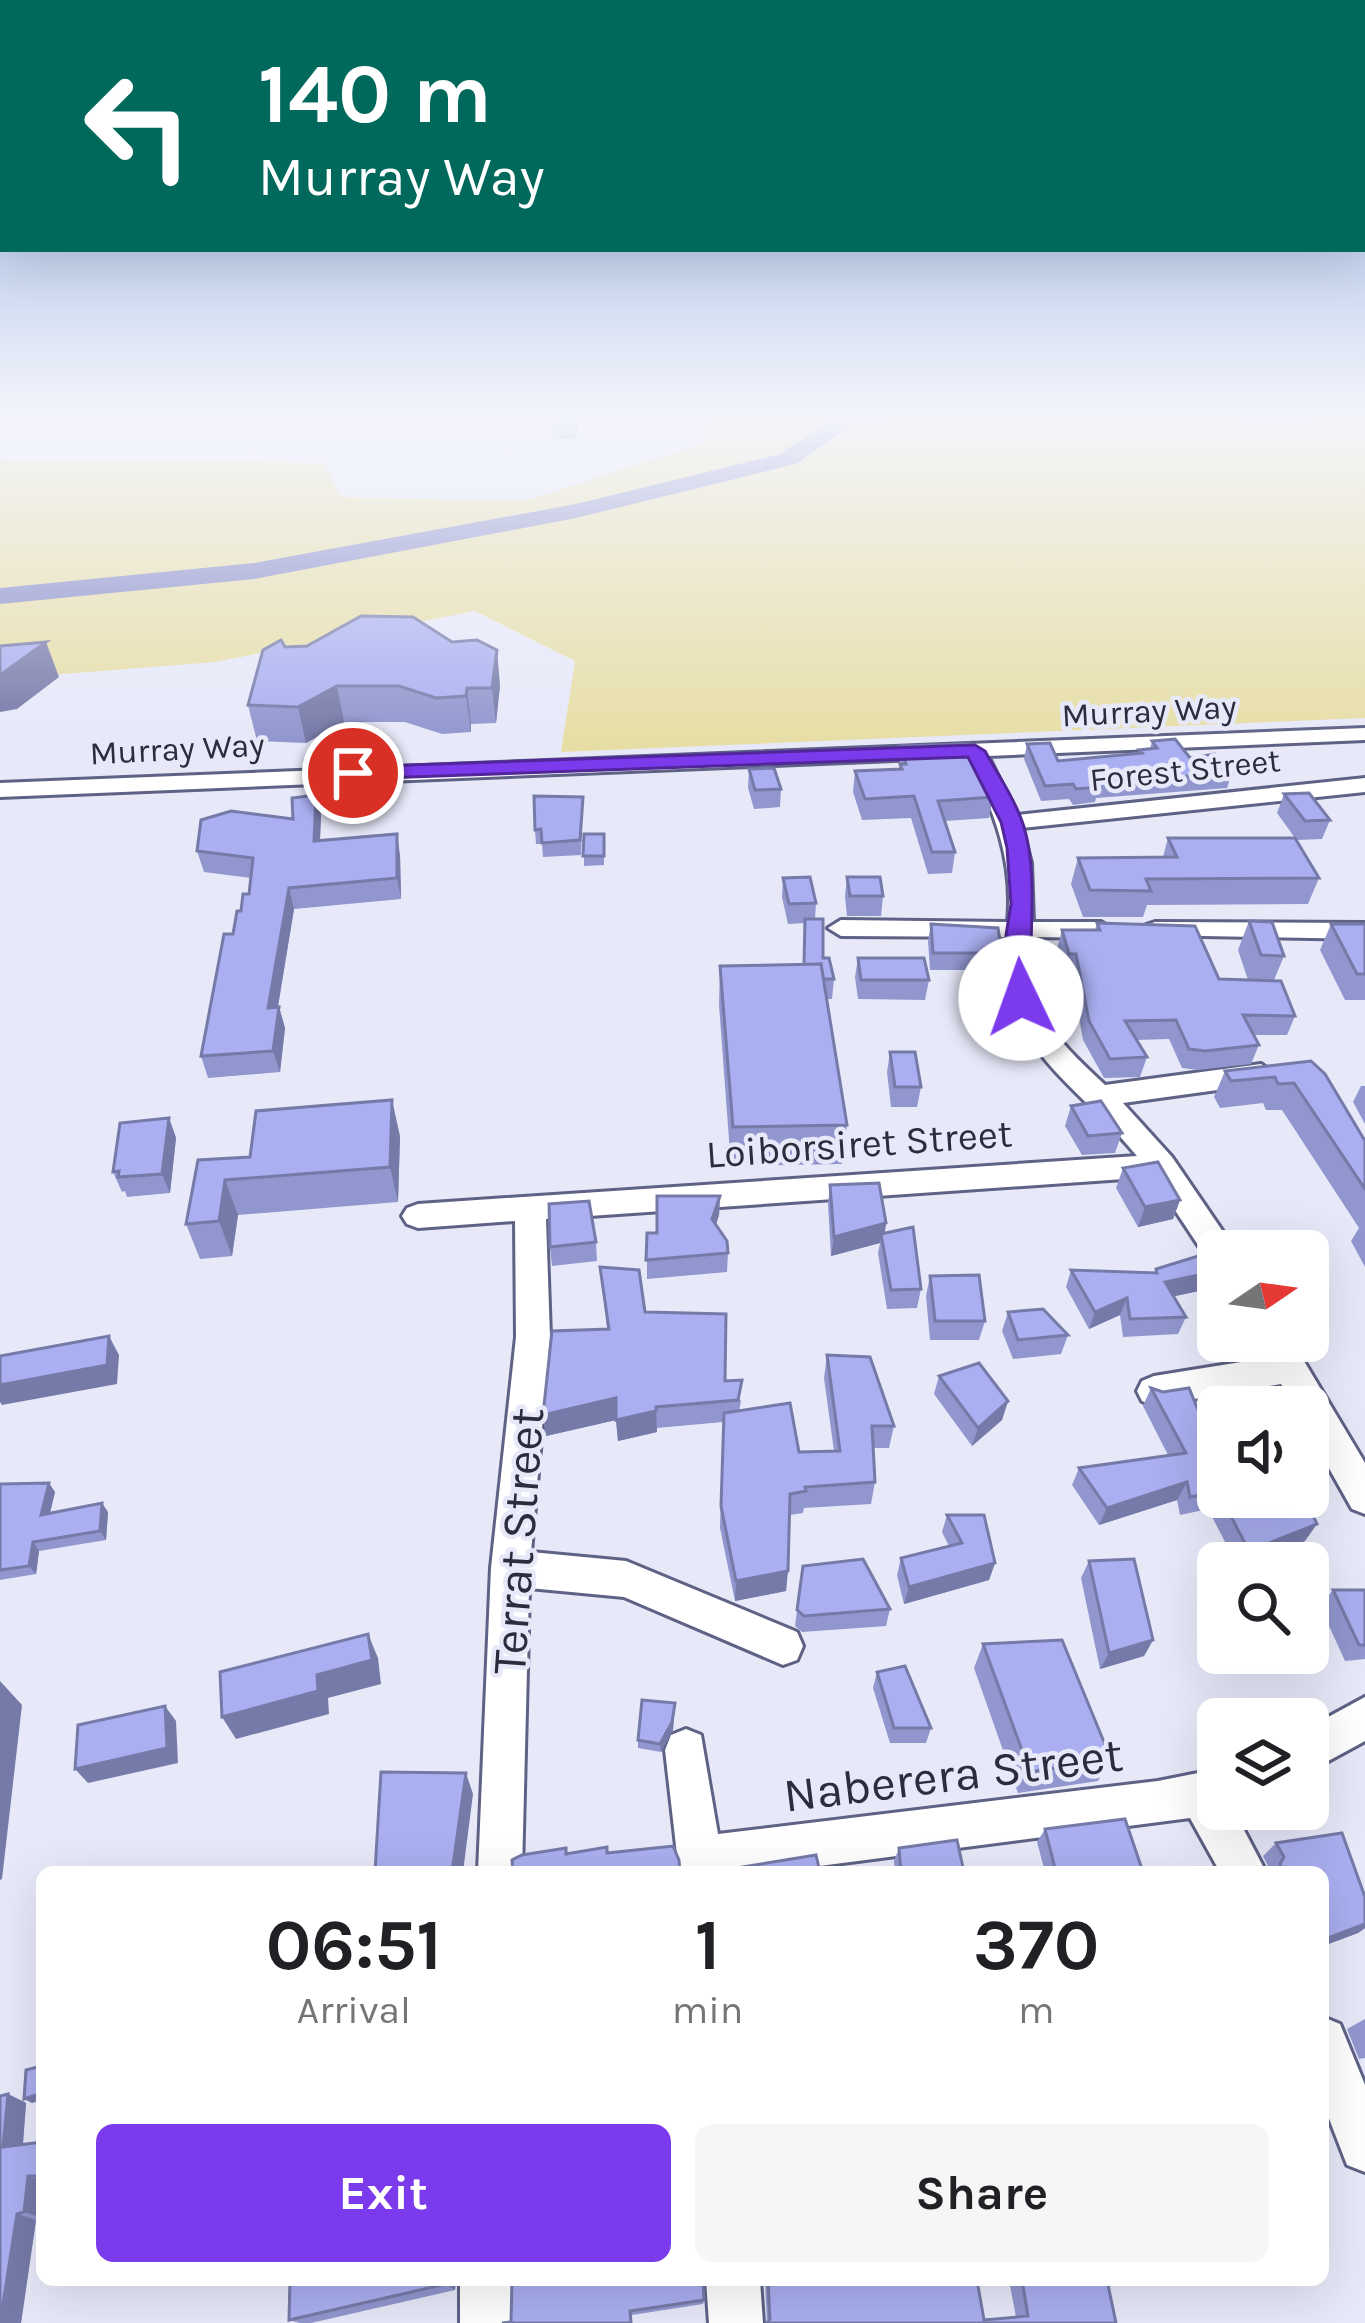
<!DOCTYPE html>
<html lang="en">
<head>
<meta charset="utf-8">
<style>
  body { margin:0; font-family:Karla,sans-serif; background:#f6f6f6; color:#202124; height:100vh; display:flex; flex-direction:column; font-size:45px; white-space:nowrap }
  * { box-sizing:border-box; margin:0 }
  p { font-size:39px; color:#757577 }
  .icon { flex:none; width:66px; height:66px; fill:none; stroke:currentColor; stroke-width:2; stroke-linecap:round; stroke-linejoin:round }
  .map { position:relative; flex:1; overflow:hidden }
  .panel { position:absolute; left:36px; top:1866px; width:1293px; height:420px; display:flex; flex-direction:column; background:#fff; border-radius:18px; box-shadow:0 12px 48px #0002 }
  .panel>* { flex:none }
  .top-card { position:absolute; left:0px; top:0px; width:1365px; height:252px; box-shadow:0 12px 48px #0002; background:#00695c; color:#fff; overflow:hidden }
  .needle { width:78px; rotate:77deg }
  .fabs { position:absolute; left:1197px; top:1230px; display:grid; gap:24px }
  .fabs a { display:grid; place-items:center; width:132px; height:132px; border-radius:18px; background:#fff; box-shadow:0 12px 48px #0002; font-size:60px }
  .pin { position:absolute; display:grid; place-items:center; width:102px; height:102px; color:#fff; margin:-51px; border:6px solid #fff; border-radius:50%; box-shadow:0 3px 12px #0007 }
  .me { position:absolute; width:132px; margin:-66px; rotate:357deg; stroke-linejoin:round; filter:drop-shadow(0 0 9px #0008) }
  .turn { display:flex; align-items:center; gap:42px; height:252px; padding:0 60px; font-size:54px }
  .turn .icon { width:156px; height:156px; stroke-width:2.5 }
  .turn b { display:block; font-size:84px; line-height:102px }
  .eta { display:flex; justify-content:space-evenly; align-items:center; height:204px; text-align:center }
  .eta b { font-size:72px; font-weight:700; line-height:84px }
  .action { display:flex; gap:24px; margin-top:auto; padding:24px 60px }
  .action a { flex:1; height:138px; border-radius:18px; background:#7c3aed; color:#fff; font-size:48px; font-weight:700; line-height:138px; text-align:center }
  .action a+a { background:#f6f6f6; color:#202124 }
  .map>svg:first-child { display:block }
</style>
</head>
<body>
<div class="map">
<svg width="1365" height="2323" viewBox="0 0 1365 2323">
  <rect width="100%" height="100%" fill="#e7e9f9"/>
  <polygon fill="#e7dea6" points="708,416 1365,416 1365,718 561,752 575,661 475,611 215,662 0,679 0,460 324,463 340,497 525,501 701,444"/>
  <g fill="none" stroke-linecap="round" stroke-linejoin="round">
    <g fill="#8085c4" fill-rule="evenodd">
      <polygon points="836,416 887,416 884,421 852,425 796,464 576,518 254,579 0,604 0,588 254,563 576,504 780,454"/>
      <path d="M1240 416H1309C1294 427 1255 427 1240 416Z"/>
    </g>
    <g stroke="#5e6285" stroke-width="6">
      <g id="minor">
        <path d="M1365 728V740L988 756 1017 815 1365 778V792L1022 828 1031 863 1033 922H1101L1114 930 1101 938 1032 937C1024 1010 1055 1038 1105 1085L1261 1064 1275 1074 1261 1084 1123 1103 1172 1157 1230 1242 1235 1251H1218V1263L1208 1260 1153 1177 546 1219 550 1337 531 1552 626 1561 797 1632 803 1646 797 1660 783 1665 624 1597 529 1588 522 1872H478L491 1568 516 1337 515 1221 418 1228 407 1224 402 1216 407 1208 418 1204 1137 1156C1078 1084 993 1042 1006 937L841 936 828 928 841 920 1008 922C1014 861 994 810 967 757L0 797V783Z"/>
        <polygon points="1155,922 1365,923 1365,939 1146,935 1142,930 1146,925"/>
        <polygon points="1257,1341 1292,1341 1365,1463 1365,1514 1352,1509 1308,1431 1308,1407 1294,1407 1281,1384 1154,1406 1142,1401 1137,1391 1142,1381 1154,1376 1266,1358"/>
        <polygon points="1365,1697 1365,1741 1308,1772 1308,1728"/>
        <polygon points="686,1729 701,1735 718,1834 1158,1781 1218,1769 1218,1809 1233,1809 1266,1872 1220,1872 1190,1818 773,1872 679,1872 665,1750 671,1735"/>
        <polygon points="1323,2017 1340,2024 1365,2085 1365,2172 1347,2165 1323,2103"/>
        <rect x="460" y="2280" width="54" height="43"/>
        <polygon points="706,2280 760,2280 763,2323 709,2323"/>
      </g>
    </g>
    <use href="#minor" fill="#fff" fill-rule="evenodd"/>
  </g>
  <g fill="#9196ce">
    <polygon points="581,419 575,439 553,439 552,423"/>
    <polygon points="285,647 500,685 496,723 471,724 471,732 442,734 405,722 344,722 306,743 257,741 248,705"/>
    <polygon points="1152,741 1190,758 1232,773 1227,788 1096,798 1095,802 1073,805 1069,799 1041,801 1024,759 1027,744 1058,761 1138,754 1139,750 1150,749"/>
    <polygon points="901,746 993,797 989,818 945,821 955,852 952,873 928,874 911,818 862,820 853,792 855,771 899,769"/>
    <polygon points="749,769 781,789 780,807 754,809 748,788"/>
    <polygon points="1284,794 1330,820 1322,839 1297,840 1319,878 1308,904 1147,905 1143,917 1083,917 1071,884 1078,858 1163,857 1168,838 1295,838 1277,813"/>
    <polygon points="316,795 321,815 320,841 400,855 401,899 294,909 278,1007 279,1007 285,1028 280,1072 208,1078 201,1056 233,934 249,894 251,878 204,872 197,851 293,819"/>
    <polygon points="583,797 581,855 543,857 542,844 536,844 535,830"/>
    <polygon points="584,834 604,834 604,865 584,866"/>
    <polygon points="847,877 883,896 881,916 847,916 845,896"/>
    <polygon points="783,878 816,903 815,919 823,958 834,979 832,999 827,999 847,1125 842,1164 731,1166 719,1005 720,966 803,965 805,923 788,924 782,897"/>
    <polygon points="1249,921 1284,956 1274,980 1295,1016 1287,1035 1253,1035 1259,1045 1251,1064 1198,1070 1182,1068 1169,1039 1136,1040 1147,1057 1140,1077 1104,1078 1083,1040 1071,973 1064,973 1057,949 1062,930 1095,930 1097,923 1219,979 1248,980 1238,950"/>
    <polygon points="931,924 998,928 1011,1008 1007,1025 983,1024 974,970 930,970 928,941"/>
    <polygon points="1331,924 1365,924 1365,1000 1345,1000 1320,950"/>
    <polygon points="858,958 929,980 925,1000 858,999 855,977"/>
    <polygon points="890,1052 921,1087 917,1107 891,1107 887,1072"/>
    <polygon points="1311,1061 1365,1141 1365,1267 1351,1241 1359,1228 1282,1110 1266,1110 1263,1103 1220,1108 1214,1097 1225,1071"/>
    <polygon points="1361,1086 1365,1086 1365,1124 1353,1102"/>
    <polygon points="1071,1106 1122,1133 1115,1153 1082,1155 1065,1126"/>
    <polygon points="169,1118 176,1138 170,1193 127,1197 125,1191 122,1192 113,1172"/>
    <polygon points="400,1136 398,1202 238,1215 232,1256 200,1259 186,1224 198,1160 250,1157"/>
    <polygon points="1123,1168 1180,1200 1173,1219 1138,1227 1116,1188"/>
    <polygon points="830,1185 886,1223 885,1233 921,1289 917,1308 887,1309 878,1253 880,1243 831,1256 828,1204"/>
    <polygon points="720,1196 719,1215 716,1225 728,1253 727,1272 647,1279 647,1233 657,1233"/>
    <polygon points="596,1242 597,1261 552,1266 550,1247"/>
    <polygon points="600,1267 645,1312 725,1381 741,1401 739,1411 799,1452 834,1451 824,1378 827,1355 894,1426 889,1448 873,1448 875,1482 871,1504 804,1508 803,1513 790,1515 786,1591 735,1601 720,1528 723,1422 657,1428 657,1432 618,1441 616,1420 546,1436 543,1415 607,1329"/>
    <polygon points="1156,1269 1218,1287 1173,1296 1186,1317 1178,1334 1123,1337 1120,1315 1089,1329 1066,1287 1071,1270 1154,1273"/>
    <polygon points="930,1276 985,1321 979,1340 930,1340 926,1296"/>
    <polygon points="1008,1312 1068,1335 1061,1354 1013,1359 1002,1331"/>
    <polygon points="939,1376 1008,1401 1002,1420 972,1446 934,1394"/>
    <polygon points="1151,1388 1216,1454 1218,1454 1218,1497 1304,1497 1305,1541 1250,1563 1236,1563 1208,1509 1180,1515 1177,1500 1099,1525 1072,1485 1079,1468 1168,1455 1143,1406"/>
    <polygon points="0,1484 55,1492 50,1514 108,1512 106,1540 39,1551 36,1574 0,1580"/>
    <polygon points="947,1515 995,1563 989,1580 904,1604 897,1575 901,1558 949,1546 942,1532"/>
    <polygon points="1089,1561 1153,1640 1144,1656 1100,1669 1081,1578"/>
    <polygon points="803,1566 890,1609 886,1626 802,1632 795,1626"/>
    <polygon points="1333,1590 1365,1590 1365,1659 1345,1661 1320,1606"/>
    <polygon points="983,1644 1111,1759 1098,1781 1018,1793 974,1668"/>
    <polygon points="877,1672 931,1728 926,1743 890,1743 873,1688"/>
    <polygon points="675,1703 673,1730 661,1752 638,1748 638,1740"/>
    <polygon points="1045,1829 1143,1872 1045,1872 1037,1842"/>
    <polygon points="1276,1843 1365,1897 1365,1928 1358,1933 1323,1946 1323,1872 1269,1872 1270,1870 1263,1856"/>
    <polygon points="899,1848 964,1872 895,1872 894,1861"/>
    <polygon points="1365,2019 1365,2058 1359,2059 1347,2029"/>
    <polygon points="8,2094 26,2103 23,2145 42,2142 42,2219 36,2220 21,2323 0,2323"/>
    <polygon points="456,2280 455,2290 311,2323 300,2323 289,2320"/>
    <polygon points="765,2280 977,2280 984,2320 1016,2317 1009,2280 1107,2280 1116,2323 767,2323"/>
    <polygon points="704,2300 703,2304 632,2315 632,2323 502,2323"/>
  </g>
  <g fill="#767aa8">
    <polygon points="576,416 580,416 581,419 575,439 574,424"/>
    <polygon points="46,642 59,677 17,709 0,712 0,674"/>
    <polygon points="497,650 500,685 496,723 492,688"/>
    <polygon points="337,686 344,722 306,743 298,707"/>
    <polygon points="467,688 471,724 471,732 466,696"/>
    <polygon points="316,795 321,815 319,862 314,841"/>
    <polygon points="397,834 400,855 401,899 397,878"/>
    <polygon points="289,888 294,909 274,1029 268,1008"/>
    <polygon points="279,1007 285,1028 280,1072 273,1051"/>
    <polygon points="392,1100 400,1136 398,1202 390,1167"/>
    <polygon points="169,1118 176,1138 170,1193 162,1174"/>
    <polygon points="225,1180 238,1215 232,1256 219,1221"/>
    <polygon points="720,1196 719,1215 711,1239 712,1219"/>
    <polygon points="1180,1200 1173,1219 1138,1227 1145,1207"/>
    <polygon points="886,1223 883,1242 881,1234 880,1243 831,1256 834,1237"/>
    <polygon points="1218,1271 1218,1287 1157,1300 1165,1282"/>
    <polygon points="1127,1298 1120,1315 1089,1329 1095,1312"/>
    <polygon points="109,1336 119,1355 117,1384 2,1405 0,1402 0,1385"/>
    <polygon points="616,1398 656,1411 657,1432 618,1441 616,1420 546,1436 543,1415"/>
    <polygon points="1008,1401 1002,1420 972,1446 978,1428"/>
    <polygon points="1187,1482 1177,1500 1099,1525 1107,1508"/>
    <polygon points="49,1483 55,1492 47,1524 41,1515"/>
    <polygon points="102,1503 108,1512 106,1540 100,1531"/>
    <polygon points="1317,1524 1305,1541 1250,1563 1241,1563 1249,1551"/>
    <polygon points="33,1542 39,1551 36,1574 29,1566"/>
    <polygon points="995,1563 989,1580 904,1604 909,1587"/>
    <polygon points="788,1571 786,1591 735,1601 736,1581"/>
    <polygon points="368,1634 378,1658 381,1684 328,1698 329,1714 236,1739 222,1717 317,1675"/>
    <polygon points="1153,1640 1144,1656 1100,1669 1109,1653"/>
    <polygon points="0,1681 22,1705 2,1879 0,1880"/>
    <polygon points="675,1703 673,1730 661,1752 660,1744"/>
    <polygon points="165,1706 176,1721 178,1763 88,1783 75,1769"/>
    <polygon points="466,1773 473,1794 463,1872 452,1872"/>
    <polygon points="1365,1924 1365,1928 1358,1933 1323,1946 1323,1940"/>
    <polygon points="42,2093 42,2100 32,2103 24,2099"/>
    <polygon points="8,2094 26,2103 22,2155 3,2147"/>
    <polygon points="28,2176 42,2181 42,2218 24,2212"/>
    <polygon points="17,2214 36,2220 21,2323 1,2323"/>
    <polygon points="446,2280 456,2280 455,2290 446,2284"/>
  </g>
  <g fill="#a9aff0" stroke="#767aa8" stroke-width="3">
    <polygon points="554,416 576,416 574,424 552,423"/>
    <polygon points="361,616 413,617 452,642 477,640 497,650 492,688 467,688 466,696 436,698 399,686 337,686 298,707 248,705 263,650 281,640 285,647 307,646"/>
    <polygon points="46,642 3,673 0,674 0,646"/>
    <polygon points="1175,739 1190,758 1215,754 1232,773 1096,783 1099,787 1076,789 1073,784 1045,786 1027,744 1050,743 1058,761 1142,753 1139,750 1157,748 1152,741"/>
    <polygon points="970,744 993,797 938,801 955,852 932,852 914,796 865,799 855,771 902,769 900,764 906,764 901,746"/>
    <polygon points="774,768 781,789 755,790 749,769"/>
    <polygon points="1309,793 1330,820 1305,821 1284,794"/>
    <polygon points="316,795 314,841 397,834 397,878 289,888 268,1008 279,1007 273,1051 201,1056 224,934 233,934 237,911 241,911 243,894 249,894 253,858 197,851 201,820 231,811 293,819 292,798"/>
    <polygon points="534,796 583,797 580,840 542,843 541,829 535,830"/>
    <polygon points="584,834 604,834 604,856 583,856"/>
    <polygon points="1168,838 1295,838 1319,878 1146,879 1151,891 1090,890 1078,858 1177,857"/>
    <polygon points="810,877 816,903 789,904 783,878"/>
    <polygon points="847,877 880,877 883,896 850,896"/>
    <polygon points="805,919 823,919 823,958 829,958 834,979 823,979 821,964 804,965"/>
    <polygon points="1249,921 1272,922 1284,956 1261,955"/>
    <polygon points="1097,923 1195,926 1219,979 1281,981 1295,1016 1243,1015 1259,1045 1205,1051 1189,1049 1176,1020 1125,1021 1147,1057 1110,1059 1089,1021 1076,954 1069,954 1062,930 1100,930"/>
    <polygon points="931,924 998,928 1011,1008 987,1007 978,953 933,953"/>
    <polygon points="1331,924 1365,924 1365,974 1357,974"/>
    <polygon points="858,958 924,958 929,980 861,980"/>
    <polygon points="821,964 847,1125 733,1127 720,966"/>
    <polygon points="890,1052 915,1052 921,1087 895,1087"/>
    <polygon points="1311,1061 1325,1074 1365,1141 1365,1189 1294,1083 1278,1084 1275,1077 1231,1081 1225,1071"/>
    <polygon points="392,1100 390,1167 225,1180 219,1221 186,1224 198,1160 250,1157 256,1111"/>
    <polygon points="1101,1101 1122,1133 1088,1136 1071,1106"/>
    <polygon points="169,1118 162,1174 118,1177 119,1171 113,1172 120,1123"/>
    <polygon points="1158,1162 1180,1200 1145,1207 1123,1168"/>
    <polygon points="879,1183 886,1223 834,1237 830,1185"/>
    <polygon points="657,1196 720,1196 712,1219 727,1241 728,1253 646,1260 647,1233 657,1233"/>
    <polygon points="589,1201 596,1242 550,1247 549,1204"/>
    <polygon points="913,1227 921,1289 891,1290 881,1234"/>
    <polygon points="1208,1253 1218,1262 1218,1271 1165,1282 1186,1317 1130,1319 1127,1298 1095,1312 1071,1270 1157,1273 1156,1269"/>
    <polygon points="600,1267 639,1270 645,1312 726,1314 725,1381 742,1380 738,1400 656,1407 656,1411 616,1420 616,1398 543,1415 552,1331 609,1329"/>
    <polygon points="979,1275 985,1321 935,1321 930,1276"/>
    <polygon points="1043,1309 1068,1335 1018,1340 1008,1312"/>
    <polygon points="109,1336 107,1365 0,1385 0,1356"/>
    <polygon points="827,1355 870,1357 894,1426 872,1426 875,1482 805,1487 806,1491 790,1494 788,1571 736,1581 721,1506 724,1413 790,1403 799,1452 840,1451"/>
    <polygon points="979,1363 1008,1401 978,1428 939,1376"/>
    <polygon points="1151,1388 1163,1392 1189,1388 1216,1454 1218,1454 1218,1492 1190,1497 1187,1482 1107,1508 1079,1468 1186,1453"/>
    <polygon points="49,1483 41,1515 102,1503 100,1531 33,1542 29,1566 0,1570 0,1484"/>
    <polygon points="1221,1497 1304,1497 1317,1524 1249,1551"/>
    <polygon points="947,1515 984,1515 995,1563 909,1587 901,1558 962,1543"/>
    <polygon points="863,1559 890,1609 804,1616 797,1610 803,1566"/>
    <polygon points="1134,1559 1153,1640 1109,1653 1089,1561"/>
    <polygon points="1333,1590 1365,1590 1365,1645 1359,1645"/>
    <polygon points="368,1634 372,1660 317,1675 318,1691 222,1717 220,1672"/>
    <polygon points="1062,1640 1111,1759 1030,1772 983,1644"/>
    <polygon points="905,1666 931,1728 894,1728 877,1672"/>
    <polygon points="642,1700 675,1703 672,1722 660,1744 638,1740"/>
    <polygon points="165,1706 167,1748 75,1769 78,1725"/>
    <polygon points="381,1772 466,1773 452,1872 375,1872"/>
    <polygon points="1125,1819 1143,1872 1056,1872 1045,1829"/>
    <polygon points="1342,1833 1365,1897 1365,1924 1323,1940 1323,1872 1283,1872 1280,1864 1284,1857 1276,1843"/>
    <polygon points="957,1840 964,1872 901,1872 899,1848"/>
    <polygon points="673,1846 679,1860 680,1872 513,1872 512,1860 522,1855 566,1848 566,1854 607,1847 607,1853"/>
    <polygon points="816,1855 820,1872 724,1872 724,1870"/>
    <polygon points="42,2066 42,2093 24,2099 26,2070"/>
    <polygon points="8,2094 3,2147 42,2142 42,2176 28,2176 24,2212 17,2214 0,2323 0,2096"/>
    <polygon points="290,2280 446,2280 446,2284 289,2320"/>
    <polygon points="512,2280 703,2280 704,2300 630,2311 631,2323 502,2323 511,2322"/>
    <polygon points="768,2280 977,2280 984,2320 1028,2316 1022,2280 1107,2280 1116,2323 767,2323 770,2319"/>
  </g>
  <linearGradient id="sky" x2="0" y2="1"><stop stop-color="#7ea1da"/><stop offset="0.56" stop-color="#f4f5fc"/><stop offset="1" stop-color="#f4f5fc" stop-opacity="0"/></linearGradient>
  <rect width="1365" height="741" fill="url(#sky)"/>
  <path fill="#7c3aed" stroke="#51269a" stroke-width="3" d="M975 745 985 751C998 775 1016 801 1024 827 1040 881 1026 942 1033 998L1021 1006 1008 998 1004 948 1011 904 1007 848 1001 822 968 757 353 779 343 773 353 767Z"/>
  <g text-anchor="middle" stroke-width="9" stroke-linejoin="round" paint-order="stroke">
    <g font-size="33" fill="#2b2d3c" stroke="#e7e9f9">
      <text transform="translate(1149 710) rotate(-3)" y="12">Murray Way</text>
      <text transform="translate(177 748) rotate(-3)" y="12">Murray Way</text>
      <text transform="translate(1185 769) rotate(-6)" y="12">Forest Street</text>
    </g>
    <g font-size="39" fill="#2b2d3c" stroke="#e7e9f9">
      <text transform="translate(859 1143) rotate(-4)" y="14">Loiborsiret Street</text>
    </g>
    <g font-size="48" fill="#2b2d3c" stroke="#e7e9f9">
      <text transform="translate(517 1541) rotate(-86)" y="17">Terrat Street</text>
      <text transform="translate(953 1774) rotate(-7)" y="17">Naberera Street</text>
    </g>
  </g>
</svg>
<div class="fabs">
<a><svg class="needle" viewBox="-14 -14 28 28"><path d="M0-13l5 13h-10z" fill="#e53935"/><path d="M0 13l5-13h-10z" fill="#757577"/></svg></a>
<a><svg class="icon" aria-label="sound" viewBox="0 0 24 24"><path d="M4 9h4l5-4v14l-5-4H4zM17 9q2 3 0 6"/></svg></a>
<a><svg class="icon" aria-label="search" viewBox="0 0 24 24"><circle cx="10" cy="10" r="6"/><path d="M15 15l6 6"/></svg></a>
<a><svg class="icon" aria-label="layers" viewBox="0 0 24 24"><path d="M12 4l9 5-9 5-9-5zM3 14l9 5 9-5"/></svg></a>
</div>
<div class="pin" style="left:353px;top:773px;background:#d93025"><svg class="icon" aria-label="arrive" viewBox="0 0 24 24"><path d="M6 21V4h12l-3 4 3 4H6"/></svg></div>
<svg class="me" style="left:1021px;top:998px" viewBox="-20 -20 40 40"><circle r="19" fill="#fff"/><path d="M0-13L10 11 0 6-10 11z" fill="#7c3aed"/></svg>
<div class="top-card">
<div class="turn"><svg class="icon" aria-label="left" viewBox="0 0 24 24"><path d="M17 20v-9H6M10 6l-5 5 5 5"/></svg><div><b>140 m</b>Murray Way</div></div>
</div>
<section class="panel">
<div class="eta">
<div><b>06:51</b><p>Arrival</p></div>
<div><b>1</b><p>min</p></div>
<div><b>370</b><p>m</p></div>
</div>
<div class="action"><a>Exit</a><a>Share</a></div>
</section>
</div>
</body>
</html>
